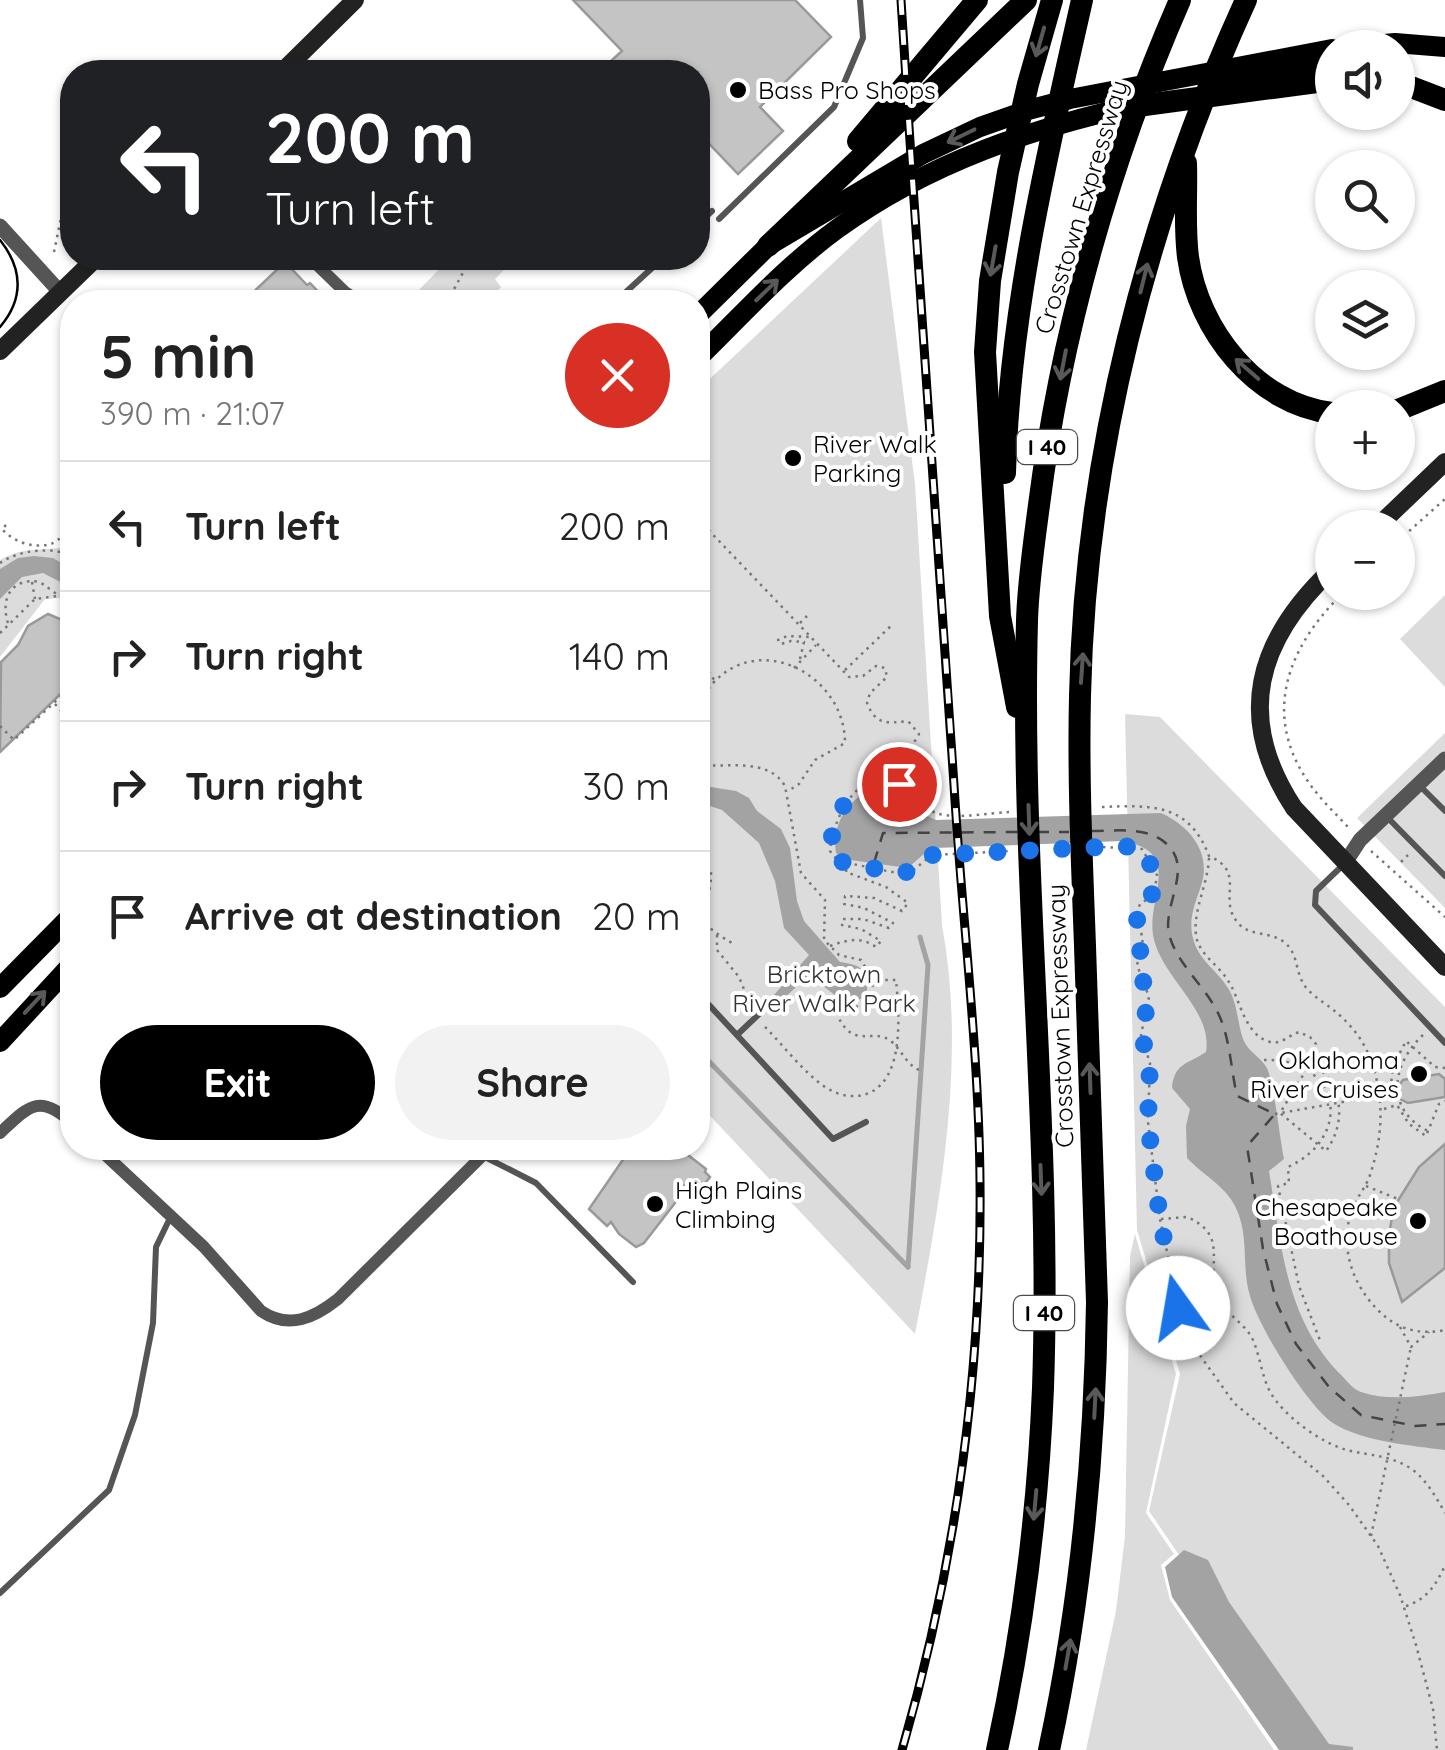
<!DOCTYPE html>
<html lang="en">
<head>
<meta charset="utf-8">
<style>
  body { margin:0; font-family:Quicksand,sans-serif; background:#f2f2f2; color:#222; height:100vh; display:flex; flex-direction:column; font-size:38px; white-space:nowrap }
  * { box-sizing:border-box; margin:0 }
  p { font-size:32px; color:#767676 }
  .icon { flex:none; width:55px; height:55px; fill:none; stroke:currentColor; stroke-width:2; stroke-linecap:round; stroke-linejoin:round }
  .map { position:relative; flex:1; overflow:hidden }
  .panel { position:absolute; left:60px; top:290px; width:650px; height:870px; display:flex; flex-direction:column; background:#fff; border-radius:40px; box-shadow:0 2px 8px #0004 }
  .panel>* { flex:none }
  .top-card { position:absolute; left:60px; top:60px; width:650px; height:210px; border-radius:40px; box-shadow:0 2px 8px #0004; background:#202124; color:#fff; overflow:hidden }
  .buttons { position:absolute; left:1315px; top:30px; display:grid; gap:20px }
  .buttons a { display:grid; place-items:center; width:100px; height:100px; border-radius:50%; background:#fff; box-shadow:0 2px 8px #0004; font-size:50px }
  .pin { position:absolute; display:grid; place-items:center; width:85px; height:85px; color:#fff; margin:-42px; border:5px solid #fff; border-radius:50%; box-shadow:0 2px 10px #0007 }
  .me { position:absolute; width:110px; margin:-55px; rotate:347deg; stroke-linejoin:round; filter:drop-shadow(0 0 8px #0008) }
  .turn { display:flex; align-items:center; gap:35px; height:210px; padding:0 40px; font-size:45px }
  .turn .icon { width:130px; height:130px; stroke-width:2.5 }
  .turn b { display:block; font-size:70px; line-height:85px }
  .round { display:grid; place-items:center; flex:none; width:105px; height:105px; border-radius:52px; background:#f2f2f2 }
  .headline { display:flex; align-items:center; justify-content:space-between; height:170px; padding:0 40px }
  h1 { font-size:60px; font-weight:700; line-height:75px }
  .cta { display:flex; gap:20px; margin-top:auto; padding:20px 40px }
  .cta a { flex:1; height:115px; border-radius:60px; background:#000; color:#fff; font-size:40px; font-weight:700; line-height:115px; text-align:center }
  .cta a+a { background:#f2f2f2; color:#222 }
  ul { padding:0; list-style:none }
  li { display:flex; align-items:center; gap:30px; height:130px; padding:0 40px; border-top:2px solid #e0e0e0 }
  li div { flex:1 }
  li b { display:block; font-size:38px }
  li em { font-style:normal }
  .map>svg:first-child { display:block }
</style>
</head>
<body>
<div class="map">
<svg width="1445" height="1750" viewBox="0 0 1445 1750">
  <rect width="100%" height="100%" fill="#fff"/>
  <g fill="#dcdcdc">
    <path d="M881 218 915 484 942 925C967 1060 940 1201 915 1334L698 1103V390Z"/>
    <polygon points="450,258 516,258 495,279 501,287 487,302 421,302 415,294"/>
    <path d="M63 547 72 552V597L45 599 0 657V560C24 546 39 552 63 547Z"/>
    <polygon points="1445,595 1445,687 1400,639"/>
    <polygon points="1125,714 1160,717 1445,1007 1445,1750 1312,1750 1149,1511 1180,1374 1137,1230"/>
    <polygon points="1445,733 1445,908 1357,818"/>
    <polygon points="1135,1234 1176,1374 1146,1513 1174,1554 1161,1565 1170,1600 1274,1750 1086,1750 1116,1611 1125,1536 1130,1256"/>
  </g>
  <g fill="#a3a3a3">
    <polygon points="34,556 53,558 72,569 72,588 43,573 22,577 0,599 0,569 18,558"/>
    <path d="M698 785 736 791 749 798 757 811 781 829 790 848 797 901 804 921 840 962C862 965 873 971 865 998L845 1003 809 975 780 1002 774 995 809 955 784 928 775 881 759 843 722 810 698 802Z"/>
    <path d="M877 786 905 792 923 814 936 820 1161 813C1190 826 1212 853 1201 886 1195 904 1188 919 1193 938 1198 960 1217 970 1228 988 1238 1004 1237 1022 1243 1039 1248 1052 1261 1057 1267 1068 1274 1084 1280 1139 1284 1159L1269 1171C1281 1243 1285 1316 1338 1372 1345 1378 1352 1389 1361 1392 1388 1401 1417 1397 1445 1392V1450C1414 1446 1360 1441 1333 1423 1308 1407 1258 1326 1250 1296 1241 1267 1250 1235 1235 1206 1225 1186 1202 1174 1187 1158L1186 1126 1190 1109 1172 1088C1174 1063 1188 1064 1206 1052 1213 1009 1160 977 1153 935 1147 897 1184 852 1123 841L935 848 926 852 908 868 843 859 836 853C831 823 850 797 877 786Z"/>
    <polygon points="1184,1550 1208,1560 1229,1602 1329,1744 1353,1747 1353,1750 1279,1750 1172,1597 1165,1567"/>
  </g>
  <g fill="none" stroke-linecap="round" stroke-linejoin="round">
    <g stroke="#a3a3a3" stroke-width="5">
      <polyline points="698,145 702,147"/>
      <polyline points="698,1050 908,1267"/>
      <polyline points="908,1267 928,965 920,937"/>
    </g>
    <g stroke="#444" stroke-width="2.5" stroke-dasharray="12 10" stroke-linecap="butt">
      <path d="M1092 831C1119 831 1154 825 1172 850 1189 874 1163 907 1169 934 1176 963 1205 986 1218 1013 1230 1037 1231 1070 1237 1096L1275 1114 1247 1146 1263 1249 1277 1304 1296 1344 1329 1387 1361 1415 1415 1426 1445 1424"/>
      <polyline points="1037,832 1069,832"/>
      <polyline points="874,863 883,833 1019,832"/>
    </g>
  </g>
  <g fill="#c4c4c4" stroke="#999" stroke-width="2.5">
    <polygon points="573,0 795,0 831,37 760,107 783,131 738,174 698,132 698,72 599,72 622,51"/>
    <polygon points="285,262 307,285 310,283 328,302 243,302"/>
    <polygon points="48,614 60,619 72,631 72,683 0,752 1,662 18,645 28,626"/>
    <polygon points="1439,1074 1445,1079 1445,1097 1408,1103 1400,1099 1397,1088 1403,1080"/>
    <polygon points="1445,1144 1445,1268 1402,1302 1389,1263 1389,1234 1394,1207 1419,1167"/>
    <polygon points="631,1148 679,1148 706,1169 705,1172 710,1177 698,1192 680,1184 675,1203 644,1243 636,1247 619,1234 611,1222 607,1226 589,1209"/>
  </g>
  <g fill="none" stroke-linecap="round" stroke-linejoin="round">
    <g stroke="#777" stroke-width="2.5" stroke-dasharray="2.5 5" stroke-linecap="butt">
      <polyline points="54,252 64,203"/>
      <polyline points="447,302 471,258"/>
      <path d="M698 519 849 677 863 676 876 666 885 668 887 677 870 693 867 703C876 726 888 723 908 721L919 734C908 756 891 755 905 787"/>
      <path d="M6 525 2 529C13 542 34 549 51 544 57 542 67 532 72 528"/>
      <polyline points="1398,541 1445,499"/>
      <path d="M0 563C19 550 52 546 72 556"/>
      <polyline points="32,582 35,599"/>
      <path d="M1344 592C1290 644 1261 711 1307 780 1319 798 1334 812 1348 827"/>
      <path d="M8 623C0 598 12 577 40 582L58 595"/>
      <polyline points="800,623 807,616"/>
      <polyline points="0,633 35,599 72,594"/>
      <polyline points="698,644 702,648 707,670 715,681"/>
      <polyline points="800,659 804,642 791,641 781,644 778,640 787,636 810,637"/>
      <polyline points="794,668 816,645"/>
      <polyline points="845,670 893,624"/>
      <polyline points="55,704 70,720"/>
      <path d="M698 709C703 701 707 689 714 682 763 631 845 677 845 743L815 760 799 784 788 791"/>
      <polyline points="0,726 14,740 72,686"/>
      <path d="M698 765C727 768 768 757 785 786L801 873 825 900 824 940 839 955 861 960 873 980 871 998 861 1007 851 1006"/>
      <polyline points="887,779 899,761"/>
      <path d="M1102 807C1151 805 1189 803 1209 856 1249 873 1214 901 1241 926 1253 936 1271 932 1284 942 1298 953 1295 969 1303 983 1308 993 1322 1001 1331 1008 1355 1027 1369 1047 1376 1077 1384 1111 1381 1142 1370 1175 1366 1187 1357 1197 1352 1209 1339 1247 1352 1286 1381 1313 1399 1330 1421 1335 1445 1330"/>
      <path d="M1009 812C988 813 960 819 939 814 924 810 915 794 902 787 859 761 833 818 830 851L838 861 892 872H911L932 855 1010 851"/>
      <polyline points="1103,847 1142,849 1157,875 1155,888 1149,898 1140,904 1136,916 1143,939 1137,965 1149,997 1141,1035 1150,1063 1148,1122 1160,1219 1179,1308 1199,1354 1234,1403 1323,1476 1349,1505 1378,1546 1400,1595 1416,1645 1433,1709 1437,1750"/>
      <polyline points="1371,851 1445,917"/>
      <path d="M698 854 711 871C712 915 682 915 734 944"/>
      <path d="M1209 858C1208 884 1193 909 1196 935 1198 953 1217 964 1227 979 1241 999 1243 1034 1270 1042 1281 1045 1289 1035 1299 1032L1310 1037 1316 1044 1311 1062"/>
      <polyline points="1401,862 1408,855"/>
      <polyline points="61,900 72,886"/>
      <polyline points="717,935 717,950 739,977 750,1004"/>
      <path d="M830 946C847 940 861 936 876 947L881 941 861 929 842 925 843 919H863L889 928 893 923 864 908 844 904 845 896 874 898 902 911 908 903 886 887 846 872 847 865"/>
      <path d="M840 999 835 1010C853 1054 872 1025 892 1042 903 1052 906 1064 919 1070"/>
      <path d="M765 1027C784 1046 803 1072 825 1087 839 1096 855 1099 869 1093 905 1077 899 1013 896 980H873"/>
      <path d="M1423 1035C1392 1064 1384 1109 1428 1131"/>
      <path d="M1264 1060C1340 1058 1355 1136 1288 1167L1289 1183 1278 1186 1299 1286 1321 1343"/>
      <path d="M1311 1062C1342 1082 1348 1121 1326 1151L1280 1113Z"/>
      <polyline points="1379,1085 1391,1084 1393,1066 1406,1041 1435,1067 1445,1068"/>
      <polyline points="1384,1109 1397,1105 1409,1124 1426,1136 1439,1104 1445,1101"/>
      <polyline points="1275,1114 1394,1093"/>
      <polyline points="1366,1186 1398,1199"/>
      <path d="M1161 1219 1187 1217C1230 1236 1205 1262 1218 1296 1224 1314 1243 1321 1252 1338 1262 1359 1261 1383 1277 1402 1293 1422 1322 1443 1347 1450 1370 1456 1392 1455 1413 1470 1427 1481 1436 1497 1445 1513"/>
      <polyline points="1400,1327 1411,1347 1429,1332"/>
      <polyline points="1371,1536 1411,1347"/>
      <path d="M1406 1606C1426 1600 1437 1584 1445 1565"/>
    </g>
    <g stroke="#555" stroke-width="6">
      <polyline points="719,219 834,107 863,38 860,0"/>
      <polyline points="698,224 712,211"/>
      <polyline points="615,302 663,258"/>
      <polyline points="1418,784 1445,811"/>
      <polyline points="1387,817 1445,876"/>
      <polyline points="1344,864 1316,891 1315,905 1445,1043"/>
      <polyline points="698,993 833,1139 866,1122"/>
      <polyline points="738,1034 776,998"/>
      <polyline points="483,1156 536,1183 633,1282"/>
      <polyline points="0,1593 109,1490 135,1415 153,1323 156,1247 171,1216"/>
    </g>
    <g stroke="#555" stroke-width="12">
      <polyline points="310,258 345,292 361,302"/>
      <path d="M0 1133C28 1107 39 1092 72 1123"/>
      <path d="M98 1148 204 1247 261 1311C289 1330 314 1318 338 1299L490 1148"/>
    </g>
    <g stroke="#555" stroke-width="15">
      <polyline points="0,226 60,292"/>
      <polyline points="1345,863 1360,840 1445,759"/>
    </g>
    <g stroke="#222" stroke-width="18">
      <polyline points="282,72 355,0"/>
      <polyline points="0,351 96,258"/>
      <polyline points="1376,528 1445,462"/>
      <path d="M1332 569C1257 640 1234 717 1294 808L1445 967"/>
    </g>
    <g stroke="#000" stroke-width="20">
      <polyline points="1345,48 1395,43 1445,47"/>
      <polyline points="1227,85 1332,62"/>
      <polyline points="698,315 768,246 923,154 980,127 1028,110 1070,99 1332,49"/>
      <path d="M698 358C743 314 786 266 837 229 929 162 1035 127 1145 103"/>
      <polyline points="0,988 72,915"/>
      <polyline points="0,1042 72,964"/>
    </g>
    <g stroke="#000" stroke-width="22">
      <polyline points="1398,82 1445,100"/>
      <polyline points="1130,107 1332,80"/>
      <polyline points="858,141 977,0"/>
      <path d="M1186 163C1187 193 1184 226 1188 257 1198 330 1256 404 1332 413"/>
      <polyline points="768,246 1026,0"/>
      <polyline points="1398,410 1445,391"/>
      <path d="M1005 473C1009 313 1047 155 1082 0"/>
      <polyline points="1017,707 1000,616 985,352 990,281 1008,172 1028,84 1052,0"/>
      <path d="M997 1750C1023 1631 1038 1510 1043 1388 1052 1132 1020 876 1027 621 1028 583 1034 543 1039 505 1061 333 1110 160 1180 0"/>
      <path d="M1049 1750C1081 1602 1095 1453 1097 1302 1093 1183 1089 1065 1085 946 1082 863 1078 779 1080 696 1085 456 1147 217 1246 0"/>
    </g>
    <path stroke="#000" stroke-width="2.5" d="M0 240C23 269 24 299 0 327"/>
    <g stroke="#000" stroke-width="9">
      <path id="rail" d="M901 0C917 262 937 524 954 785 962 918 979 1050 980 1182 982 1374 955 1566 902 1750"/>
    </g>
    <use href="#rail" stroke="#fff" stroke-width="5" stroke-dasharray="15" stroke-linecap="butt"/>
  </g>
  <defs><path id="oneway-shaft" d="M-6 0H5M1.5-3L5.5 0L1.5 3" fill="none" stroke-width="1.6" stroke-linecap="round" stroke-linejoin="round" transform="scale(2.5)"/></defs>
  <g stroke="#595959">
    <use href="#oneway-shaft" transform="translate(1040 42) rotate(106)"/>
    <use href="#oneway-shaft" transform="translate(961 136) rotate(154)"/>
    <use href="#oneway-shaft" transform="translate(993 261) rotate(100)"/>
    <use href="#oneway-shaft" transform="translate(1144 278) rotate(-76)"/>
    <use href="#oneway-shaft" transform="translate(767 290) rotate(-44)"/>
    <use href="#oneway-shaft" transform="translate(1063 365) rotate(101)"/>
    <use href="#oneway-shaft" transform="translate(1247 369) rotate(-139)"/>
    <use href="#oneway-shaft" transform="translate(1082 668) rotate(-86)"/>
    <use href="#oneway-shaft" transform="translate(1029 820) rotate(88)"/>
    <use href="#oneway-shaft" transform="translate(35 1002) rotate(-47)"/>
    <use href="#oneway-shaft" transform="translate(1090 1078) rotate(-92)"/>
    <use href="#oneway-shaft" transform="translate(1041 1180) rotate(88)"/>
    <use href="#oneway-shaft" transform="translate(1095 1403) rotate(-87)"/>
    <use href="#oneway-shaft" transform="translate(1035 1505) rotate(95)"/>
    <use href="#oneway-shaft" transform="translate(1068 1654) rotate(-80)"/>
  </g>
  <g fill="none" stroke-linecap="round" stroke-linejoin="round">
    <path stroke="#1a73e8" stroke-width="18" stroke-dasharray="0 32.4" d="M899 784C854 772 833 812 830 851L838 861 892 872H911L932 855 1123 846 1142 849 1156 875 1155 888 1150 898 1140 904 1136 916 1143 939 1137 965 1149 997 1141 1035 1150 1063 1148 1122 1160 1219 1178 1308"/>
  </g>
  <g fill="#000" stroke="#fff" stroke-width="4">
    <circle cx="738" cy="90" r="10"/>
    <circle cx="793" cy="458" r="10"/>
    <circle cx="1419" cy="1074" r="10"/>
    <circle cx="655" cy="1204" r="10"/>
    <circle cx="1418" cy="1221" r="10"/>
  </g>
  <g text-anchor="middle" stroke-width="8" stroke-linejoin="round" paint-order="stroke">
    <g fill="#fff" stroke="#4c4c4c" stroke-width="2.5">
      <rect x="1017" y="430" width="60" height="34" rx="8"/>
      <rect x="1014" y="1296" width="60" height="34" rx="8"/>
    </g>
    <g font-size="22" font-weight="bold" fill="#000">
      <text x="1047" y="455">I 40</text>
      <text x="1044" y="1321">I 40</text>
    </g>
    <g font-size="25" fill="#000" stroke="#fff" text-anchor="start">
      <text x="758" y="99">Bass Pro Shops</text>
      <text x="813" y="453">River Walk<tspan x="813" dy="29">Parking</tspan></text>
      <text x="1399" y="1069" text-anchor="end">Oklahoma<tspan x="1399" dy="29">River Cruises</tspan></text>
      <text x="675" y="1199">High Plains<tspan x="675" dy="29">Climbing</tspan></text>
      <text x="1398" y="1216" text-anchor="end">Chesapeake<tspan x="1398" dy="29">Boathouse</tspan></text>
    </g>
    <g font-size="25" fill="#000" stroke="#fff">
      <text transform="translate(1081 207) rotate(-73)" y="9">Crosstown Expressway</text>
      <text transform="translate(1060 1016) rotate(-92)" y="9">Crosstown Expressway</text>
    </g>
    <g font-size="25" fill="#333" stroke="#fff">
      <text x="824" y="983">Bricktown<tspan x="824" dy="29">River Walk Park</tspan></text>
    </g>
  </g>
</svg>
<div class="buttons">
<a><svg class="icon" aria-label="sound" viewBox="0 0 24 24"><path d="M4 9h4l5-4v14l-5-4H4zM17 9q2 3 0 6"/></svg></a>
<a><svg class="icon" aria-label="search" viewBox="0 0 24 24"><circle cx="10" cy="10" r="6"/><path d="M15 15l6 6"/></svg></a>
<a><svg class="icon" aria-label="layers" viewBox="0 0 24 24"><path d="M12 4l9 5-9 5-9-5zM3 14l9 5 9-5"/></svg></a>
<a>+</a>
<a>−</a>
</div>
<div class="pin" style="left:899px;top:784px;background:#d93025"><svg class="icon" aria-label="arrive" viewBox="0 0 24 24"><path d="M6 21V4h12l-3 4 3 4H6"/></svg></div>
<svg class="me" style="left:1178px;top:1308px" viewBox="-20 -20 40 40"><circle r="19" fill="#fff"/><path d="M0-13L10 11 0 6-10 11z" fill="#1a73e8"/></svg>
<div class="top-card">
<div class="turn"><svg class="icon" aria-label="left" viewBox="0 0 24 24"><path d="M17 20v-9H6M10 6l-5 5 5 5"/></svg><div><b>200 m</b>Turn left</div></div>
</div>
<section class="panel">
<div class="headline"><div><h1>5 min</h1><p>390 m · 21:07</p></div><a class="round" style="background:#d93025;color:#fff"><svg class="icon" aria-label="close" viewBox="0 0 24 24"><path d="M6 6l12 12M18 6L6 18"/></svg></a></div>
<ul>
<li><svg class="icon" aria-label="left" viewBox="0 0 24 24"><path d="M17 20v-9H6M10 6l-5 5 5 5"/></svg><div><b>Turn left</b></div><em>200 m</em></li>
<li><svg class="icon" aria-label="right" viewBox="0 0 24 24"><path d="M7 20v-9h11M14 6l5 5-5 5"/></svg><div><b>Turn right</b></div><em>140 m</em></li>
<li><svg class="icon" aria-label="right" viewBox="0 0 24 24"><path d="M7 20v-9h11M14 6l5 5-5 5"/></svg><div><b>Turn right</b></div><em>30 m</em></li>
<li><svg class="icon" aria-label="arrive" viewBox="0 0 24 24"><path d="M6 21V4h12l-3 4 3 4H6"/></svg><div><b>Arrive at destination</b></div><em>20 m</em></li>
</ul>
<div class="cta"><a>Exit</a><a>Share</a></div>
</section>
</div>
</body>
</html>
